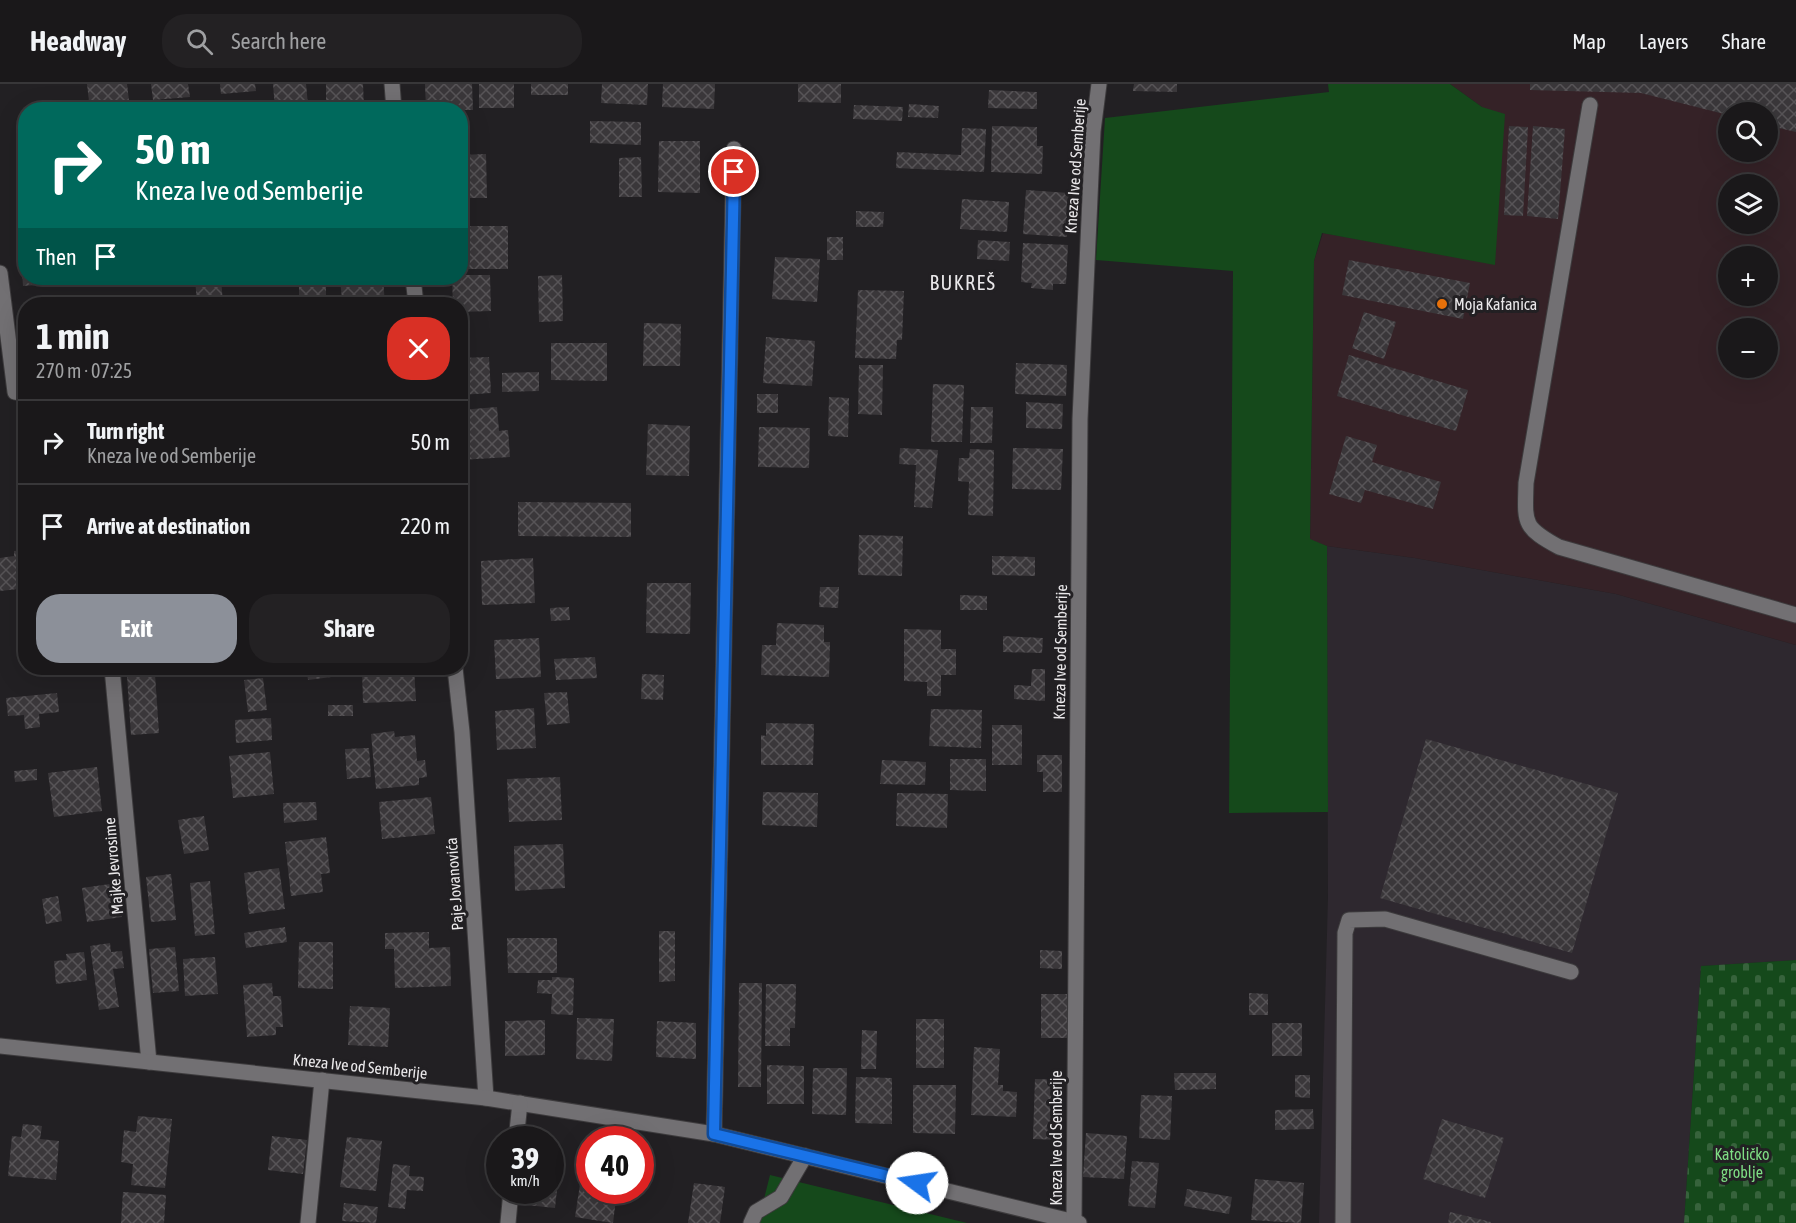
<!DOCTYPE html>
<html lang="en">
<head>
<meta charset="utf-8">
<style>
  body { margin:0; font-family:"Asap Condensed",sans-serif; background:#232123; color:#f1f3f6; height:100vh; display:flex; flex-direction:column; font-size:22px; white-space:nowrap }
  * { box-sizing:border-box; margin:0 }
  p { font-size:20px; color:#9fa0a2 }
  .icon { flex:none; width:33px; height:33px; fill:none; stroke:currentColor; stroke-width:2; stroke-linecap:round; stroke-linejoin:round }
  .map { position:relative; flex:1; overflow:hidden }
  .panel { position:absolute; left:18px; top:213px; width:450px; height:378px; display:flex; flex-direction:column; background:#1a181a; border-radius:24px; box-shadow:0 6px 24px #0002,0 0 0 2px #383739 }
  .panel>* { flex:none }
  .guide { position:absolute; left:18px; top:18px; width:450px; height:183px; border-radius:24px; box-shadow:0 6px 24px #0002,0 0 0 2px #383739; background:#00695c; color:#fff; overflow:hidden }
  .tools { position:absolute; left:1718px; top:18px; display:grid; gap:12px }
  .tools a { display:grid; place-items:center; width:60px; height:60px; border-radius:50%; background:#1a181a; box-shadow:0 6px 24px #0002,0 0 0 2px #383739; font-size:30px }
  .speed { position:absolute; left:486px; top:1042px; display:flex; gap:12px; font-size:30px; font-weight:700; text-align:center }
  .speed>* { display:grid; place-content:center; width:78px; height:78px; border-radius:50%; background:#1a181a; box-shadow:0 6px 24px #0002,0 0 0 2px #383739; line-height:1 }
  .speed small { font-size:15px; font-weight:400 }
  .speed .limit { border:9px solid #d22; background:#fff; color:#111 }
  .pin { position:absolute; display:grid; place-items:center; width:51px; height:51px; color:#fff; margin:-26px; border:3px solid #fff; border-radius:50%; box-shadow:0 2px 6px #0007 }
  .me { position:absolute; width:66px; margin:-33px; rotate:284deg; stroke-linejoin:round; filter:drop-shadow(0 0 4px #0008) }
  .turn { display:flex; align-items:center; gap:21px; height:126px; padding:0 18px; font-size:27px }
  .turn .icon { width:78px; height:78px; stroke-width:2.5 }
  .turn b { display:block; font-size:42px; line-height:51px }
  .then { display:flex; align-items:center; height:57px; padding:0 18px; background:#0003; gap:12px; font-size:22px }
  .round { display:grid; place-items:center; flex:none; width:63px; height:63px; border-radius:24px; background:#232123 }
  .head { display:flex; align-items:center; justify-content:space-between; height:102px; padding:0 18px }
  h1 { font-size:36px; font-weight:700; line-height:45px }
  .button { display:flex; gap:12px; margin-top:auto; padding:12px 18px }
  .button a { flex:1; height:69px; border-radius:24px; background:#8c9099; color:#fff; font-size:24px; font-weight:700; line-height:69px; text-align:center }
  .button a+a { background:#232123; color:#f1f3f6 }
  ul { padding:0; list-style:none }
  li { display:flex; align-items:center; gap:18px; height:84px; padding:0 18px; border-top:2px solid #383739 }
  li div { flex:1 }
  li b { display:block; font-size:22px }
  li em { font-style:normal }
  header { display:flex; align-items:center; gap:36px; box-sizing:border-box; height:84px; padding:0 30px; background:#1a181a; border-bottom:2px solid #383739 }
  header strong { font-size:28px }
  nav { display:flex; gap:33px; margin-inline-start:auto; font-size:21px }
  .search { width:420px; height:54px; background:#232123; display:flex; align-items:center; gap:15px; box-sizing:border-box; padding:0 21px; border-radius:24px; color:#9fa0a2; font-size:22px }
  .map>svg:first-child { display:block }
</style>
</head>
<body>
<header>
<strong>Headway</strong>
<div class="search"><svg class="icon" aria-label="search" viewBox="0 0 24 24"><circle cx="10" cy="10" r="6"/><path d="M15 15l6 6"/></svg>Search here</div>
<nav><a>Map</a><a>Layers</a><a>Share</a></nav>
</header>
<div class="map">
<svg width="1796" height="1139" viewBox="0 0 1796 1139">
  <defs>
    <pattern id="cemetery-stones" width="16" height="16" patternUnits="userSpaceOnUse" patternTransform="scale(1.5)"><rect width="16" height="16" fill="#15491b"/><path d="M2 7V4a2 2 0 0 1 4 0v3zM10 15v-3a2 2 0 0 1 4 0v3z" fill="#37633c"/></pattern>
    <pattern id="building-cross-hatch" width="8" height="8" patternUnits="userSpaceOnUse" patternTransform="scale(1.5)"><rect width="8" height="8" fill="#3a373a"/><path d="M0 0l8 8M0 8l8-8" fill="none" stroke="#575457"/></pattern>
  </defs>
  <rect width="100%" height="100%" fill="#222023"/>
  <polygon fill="#2e282f" points="1327,462 1415,474 1616,510 1796,561 1796,876 1701,882 1684,1139 1319,1139 1328,813"/>
  <path fill="#352227" fill-rule="evenodd" d="M1450 0H1796V561L1616 510 1415 474 1327 462 1310 456 1314 177 1323 149 1495 180 1482 23ZM1728 28H1767V68H1728ZM1728 100H1767V140H1728ZM1728 172H1767V212H1728ZM1728 244H1767V284H1728Z"/>
  <g fill="#15491b">
    <polygon points="1328,0 1450,0 1482,23 1505,30 1495,181 1322,149 1314,177 1310,455 1327,462 1328,728 1229,729 1233,187 1096,176 1105,34 1329,8"/>
    <polygon points="770,1091 967,1139 758,1139"/>
  </g>
  <polygon fill="url(#cemetery-stones)" points="1796,876 1796,1139 1684,1139 1701,882"/>
  <g fill="url(#building-cross-hatch)">
    <polygon points="87,0 127,0 130,25 90,26"/>
    <polygon points="151,0 188,0 190,13 153,16"/>
    <polygon points="220,0 255,0 256,7 221,10"/>
    <polygon points="273,0 306,0 308,21 275,24"/>
    <polygon points="326,0 363,0 364,23 326,24"/>
    <polygon points="425,0 472,0 473,26 426,26"/>
    <rect x="479" y="0" width="35" height="24"/>
    <rect x="531" y="0" width="37" height="11"/>
    <polygon points="602,0 648,0 647,21 601,19"/>
    <polygon points="663,0 715,0 714,25 662,23"/>
    <polygon points="798,0 841,0 841,19 798,18"/>
    <polygon points="1134,0 1177,0 1177,8 1133,7"/>
    <polygon points="1530,0 1796,0 1796,48 1767,41 1767,28 1728,28 1728,31 1641,9 1530,6"/>
    <polygon points="989,6 1037,8 1037,25 988,24"/>
    <polygon points="909,20 939,22 938,34 908,33"/>
    <polygon points="854,21 903,23 902,37 853,35"/>
    <polygon points="590,37 641,38 641,61 590,59"/>
    <polygon points="992,42 1037,43 1037,62 1043,62 1042,90 991,88"/>
    <polygon points="1509,42 1528,43 1523,132 1504,131"/>
    <polygon points="1533,42 1565,45 1558,135 1527,132"/>
    <polygon points="962,44 986,45 984,88 896,84 897,68 961,71"/>
    <polygon points="659,57 700,57 700,109 658,108"/>
    <polygon points="486,70 487,114 460,114 460,71"/>
    <polygon points="641,73 642,113 619,113 619,74"/>
    <polygon points="1026,106 1069,109 1067,153 1023,150"/>
    <polygon points="962,115 1009,118 1007,148 960,145"/>
    <polygon points="856,127 884,128 883,143 856,143"/>
    <rect x="460" y="142" width="48" height="43"/>
    <rect x="827" y="153" width="16" height="23"/>
    <polygon points="978,156 1010,158 1009,177 977,175"/>
    <polygon points="1023,159 1068,161 1066,200 1053,200 1053,206 1031,204 1032,199 1021,198"/>
    <polygon points="775,173 820,175 817,218 772,215"/>
    <polygon points="1349,176 1470,199 1463,235 1342,211"/>
    <polygon points="22,188 26,188 26,194 62,194 62,199 23,202"/>
    <polygon points="460,191 490,191 491,227 460,228 460,220 453,220 452,194 460,194"/>
    <polygon points="562,191 563,237 539,238 538,192"/>
    <polygon points="195,194 221,194 223,220 197,220"/>
    <polygon points="350,194 383,194 385,220 352,220 352,215 342,215 340,195"/>
    <polygon points="326,199 326,220 299,220 299,200"/>
    <polygon points="858,206 904,207 902,256 897,256 896,275 855,274"/>
    <polygon points="1364,228 1396,238 1384,275 1352,264"/>
    <polygon points="644,239 681,240 680,282 643,282"/>
    <polygon points="766,253 815,257 812,302 763,299"/>
    <polygon points="551,259 607,259 607,297 551,296"/>
    <polygon points="1349,271 1468,306 1456,347 1337,312"/>
    <polygon points="489,273 491,309 460,311 460,274"/>
    <polygon points="1016,279 1067,281 1066,312 1015,310"/>
    <polygon points="859,281 883,281 882,331 858,330"/>
    <polygon points="539,288 539,307 502,308 502,289"/>
    <polygon points="933,300 964,301 962,358 931,358"/>
    <rect x="757" y="310" width="21" height="19"/>
    <polygon points="829,313 849,314 848,353 828,352"/>
    <polygon points="1026,318 1063,320 1062,345 1026,344"/>
    <polygon points="497,323 499,347 508,346 510,373 460,376 460,326"/>
    <polygon points="971,323 993,323 992,359 970,359"/>
    <polygon points="648,340 690,342 689,392 646,391"/>
    <polygon points="759,343 810,344 809,384 758,383"/>
    <polygon points="1346,352 1377,361 1372,378 1441,398 1433,425 1365,406 1361,419 1329,410"/>
    <polygon points="900,364 938,366 932,424 914,423 916,381 899,380"/>
    <polygon points="1013,364 1063,365 1061,406 1012,405"/>
    <polygon points="970,365 994,366 993,432 968,431 969,398 958,397 959,374 969,374"/>
    <polygon points="26,412 26,447 20,447 16,413"/>
    <polygon points="518,418 631,419 631,453 518,452"/>
    <polygon points="859,451 903,452 902,492 858,491"/>
    <polygon points="26,466 26,508 18,509 18,505 0,507 0,474 14,472 14,467"/>
    <polygon points="992,472 1035,473 1035,492 992,491"/>
    <polygon points="533,474 535,519 482,521 481,477"/>
    <polygon points="647,499 691,499 690,550 646,549"/>
    <polygon points="820,503 839,503 838,524 819,523"/>
    <polygon points="960,511 987,512 987,526 960,526"/>
    <polygon points="569,523 570,536 551,537 550,524"/>
    <polygon points="777,539 824,541 824,558 830,558 829,593 761,591 762,561 776,561"/>
    <polygon points="904,545 941,546 941,565 956,565 956,591 941,591 941,612 927,612 927,598 904,597"/>
    <polygon points="1003,552 1043,554 1042,569 1003,568"/>
    <polygon points="539,554 541,593 496,595 494,556"/>
    <polygon points="595,573 597,594 556,596 554,575"/>
    <polygon points="307,584 330,584 331,593 308,596"/>
    <polygon points="362,584 414,584 416,617 363,619"/>
    <polygon points="1032,585 1045,585 1045,617 1014,615 1014,601 1031,602"/>
    <polygon points="155,590 159,649 131,651 127,592"/>
    <polygon points="642,590 664,591 663,616 641,615"/>
    <polygon points="263,594 267,626 248,628 244,596"/>
    <polygon points="567,608 570,639 547,641 544,609"/>
    <polygon points="57,609 59,628 39,630 40,643 25,645 24,631 8,632 6,614"/>
    <rect x="328" y="621" width="25" height="11"/>
    <polygon points="534,624 536,664 497,666 495,627"/>
    <polygon points="931,625 982,626 981,664 929,662"/>
    <polygon points="271,634 272,656 236,659 235,636"/>
    <polygon points="766,639 814,640 813,681 761,681 761,651 766,652"/>
    <rect x="992" y="641" width="30" height="40"/>
    <polygon points="394,647 395,653 415,651 417,677 425,676 427,693 419,694 419,701 376,705 371,650"/>
    <polygon points="1426,655 1618,709 1572,869 1380,814"/>
    <polygon points="369,664 371,693 347,695 345,665"/>
    <polygon points="270,668 274,710 233,714 229,672"/>
    <polygon points="1037,671 1062,671 1062,708 1043,708 1043,688 1037,688"/>
    <polygon points="950,675 986,675 986,707 950,706"/>
    <polygon points="882,676 926,678 925,701 880,700"/>
    <polygon points="97,683 102,727 54,733 48,689"/>
    <polygon points="37,685 37,696 15,698 14,687"/>
    <polygon points="560,693 562,736 509,738 507,695"/>
    <polygon points="763,708 818,709 817,743 762,741"/>
    <polygon points="897,709 948,710 947,744 896,742"/>
    <polygon points="431,713 435,750 382,755 379,718"/>
    <polygon points="316,718 317,736 284,739 283,719"/>
    <polygon points="204,732 209,766 184,770 178,736"/>
    <polygon points="326,753 330,789 321,790 323,808 291,812 285,758"/>
    <polygon points="563,760 565,804 515,807 514,762"/>
    <polygon points="279,784 285,825 249,830 244,789"/>
    <polygon points="171,790 176,836 151,838 146,793"/>
    <polygon points="210,797 215,850 195,852 190,799"/>
    <polygon points="117,799 122,833 87,838 82,804"/>
    <polygon points="58,812 62,837 46,840 42,815"/>
    <polygon points="285,843 287,858 246,864 244,849"/>
    <polygon points="659,847 675,847 675,897 659,898"/>
    <polygon points="429,848 429,864 450,863 451,902 395,904 394,865 385,865 385,849"/>
    <polygon points="507,854 557,854 557,889 508,889"/>
    <polygon points="299,858 333,858 333,905 298,904"/>
    <polygon points="110,859 111,868 122,867 124,884 113,885 119,923 99,926 90,862"/>
    <polygon points="175,863 179,907 153,909 149,865"/>
    <polygon points="1040,866 1062,867 1062,885 1040,884"/>
    <polygon points="84,868 87,896 56,900 54,877 67,876 66,870"/>
    <polygon points="215,873 218,910 185,912 183,875"/>
    <polygon points="552,893 574,894 573,931 551,930 552,910 537,909 538,896 552,896"/>
    <polygon points="272,899 273,912 281,912 283,943 276,943 276,951 247,953 243,901"/>
    <polygon points="739,899 762,899 761,1003 738,1003"/>
    <polygon points="766,900 796,900 795,944 790,944 790,962 765,962"/>
    <polygon points="1249,909 1268,910 1268,931 1249,931"/>
    <rect x="1041" y="910" width="26" height="44"/>
    <polygon points="350,922 390,924 388,963 348,961"/>
    <polygon points="577,934 614,935 612,977 576,975"/>
    <rect x="916" y="935" width="28" height="49"/>
    <polygon points="545,936 545,971 505,972 505,937"/>
    <polygon points="657,937 696,939 696,975 656,973"/>
    <rect x="1272" y="939" width="30" height="33"/>
    <polygon points="862,946 877,947 876,985 861,985"/>
    <polygon points="974,963 1000,965 998,1001 1003,1001 1003,1007 1017,1008 1016,1033 971,1031"/>
    <polygon points="767,981 804,982 804,1020 767,1020"/>
    <polygon points="813,984 847,984 846,1031 812,1030"/>
    <polygon points="1174,989 1216,989 1216,1005 1175,1006"/>
    <polygon points="1295,991 1310,991 1310,1014 1295,1013"/>
    <polygon points="856,993 892,994 892,1040 855,1039"/>
    <polygon points="1035,995 1064,996 1061,1056 1033,1055"/>
    <polygon points="913,1001 956,1001 955,1050 913,1049"/>
    <polygon points="1141,1011 1172,1012 1170,1056 1139,1054"/>
    <polygon points="1313,1025 1314,1045 1275,1046 1275,1026"/>
    <polygon points="138,1032 172,1035 165,1104 131,1101 133,1080 121,1078 124,1046 136,1048"/>
    <polygon points="1442,1035 1504,1054 1485,1114 1423,1095"/>
    <polygon points="23,1040 42,1042 40,1055 59,1057 56,1096 8,1092 12,1052 21,1053"/>
    <polygon points="1086,1049 1127,1052 1124,1095 1083,1093"/>
    <polygon points="272,1052 307,1056 303,1090 268,1086"/>
    <polygon points="347,1053 382,1057 376,1107 340,1103"/>
    <polygon points="1132,1077 1159,1079 1155,1124 1128,1122"/>
    <polygon points="393,1080 410,1082 409,1092 424,1093 423,1107 407,1106 405,1125 388,1123"/>
    <polygon points="550,1086 559,1087 555,1124 517,1120 519,1107 550,1107"/>
    <polygon points="582,1087 590,1088 590,1107 617,1107 613,1139 575,1133"/>
    <polygon points="1255,1095 1304,1099 1301,1139 1251,1136"/>
    <polygon points="694,1099 725,1103 720,1139 688,1139"/>
    <polygon points="1187,1105 1232,1113 1229,1130 1184,1122"/>
    <polygon points="123,1108 166,1111 164,1139 121,1139"/>
    <polygon points="344,1119 378,1123 376,1139 342,1137"/>
    <polygon points="1450,1128 1491,1138 1491,1139 1448,1139"/>
  </g>
  <g fill="none" stroke-linecap="round" stroke-linejoin="round">
    <g stroke="#3d3b3d" stroke-width="17">
      <g id="minor">
        <polyline points="392,0 394,26"/>
        <path d="M1590 21 1526 399C1525 439 1522 443 1559 463L1796 531"/>
        <polyline points="0,189 15,308 26,310"/>
        <polyline points="413,194 416,220"/>
        <polyline points="112,584 149,978"/>
        <polyline points="455,584 462,648 486,1014"/>
        <polyline points="0,962 486,1014 714,1050 1079,1139"/>
        <polyline points="714,1050 734,65"/>
        <polyline points="516,1056 520,1019"/>
        <polyline points="1074,1138 1080,335 1093,47 1099,0"/>
        <polyline points="308,1139 322,996"/>
        <polyline points="508,1139 511,1107"/>
        <polyline points="751,1139 756,1128 781,1113 805,1072"/>
        <polyline points="1343,1139 1345,849 1349,836 1385,835 1571,888"/>
      </g>
    </g>
    <use href="#minor" stroke="#727073" stroke-width="15"/>
  </g>
  <g fill="none" stroke-linecap="round" stroke-linejoin="round">
    <g stroke="#114b97" stroke-width="15">
      <polyline id="route" points="734,88 714,1050 917,1099"/>
    </g>
    <use href="#route" stroke="#1a73e8" stroke-width="10"/>
  </g>
  <circle fill="#e8710a" stroke="#222023" stroke-width="2" cx="1442" cy="220" r="6"/>
  <g text-anchor="middle" stroke-width="6" stroke-linejoin="round" paint-order="stroke">
    <g font-size="16" fill="#eae8ea" stroke="#222023">
      <text transform="translate(1075 82) rotate(-86)" y="6">Kneza Ive od Semberije</text>
      <text transform="translate(1060 568) rotate(-89)" y="6">Kneza Ive od Semberije</text>
      <text transform="translate(113 782) rotate(-95)" y="6">Majke Jevrosime</text>
      <text transform="translate(454 800) rotate(-94)" y="6">Paje Jovanovića</text>
      <text transform="translate(360 982) rotate(6)" y="6">Kneza Ive od Semberije</text>
      <text transform="translate(1056 1054) rotate(-90)" y="6">Kneza Ive od Semberije</text>
    </g>
    <g font-size="16" fill="#eae8ea" stroke="#222023" text-anchor="start">
      <text x="1454" y="226">Moja Kafanica</text>
    </g>
    <g font-size="16" fill="#7fde84" stroke="#222023">
      <text x="1742" y="1076">Katoličko<tspan x="1742" dy="18">groblje</tspan></text>
    </g>
    <g font-size="20" letter-spacing="1.5" fill="#eae8ea" stroke="#222023">
      <text x="963" y="206">BUKREŠ</text>
    </g>
  </g>
</svg>
<div class="tools">
<a><svg class="icon" aria-label="search" viewBox="0 0 24 24"><circle cx="10" cy="10" r="6"/><path d="M15 15l6 6"/></svg></a>
<a><svg class="icon" aria-label="layers" viewBox="0 0 24 24"><path d="M12 4l9 5-9 5-9-5zM3 14l9 5 9-5"/></svg></a>
<a>+</a>
<a>−</a>
</div>
<div class="speed"><div>39<small>km/h</small></div><div class="limit">40</div></div>
<div class="pin" style="left:734px;top:88px;background:#d93025"><svg class="icon" aria-label="arrive" viewBox="0 0 24 24"><path d="M6 21V4h12l-3 4 3 4H6"/></svg></div>
<svg class="me" style="left:917px;top:1099px" viewBox="-20 -20 40 40"><circle r="19" fill="#fff"/><path d="M0-13L10 11 0 6-10 11z" fill="#1a73e8"/></svg>
<div class="guide">
<div class="turn"><svg class="icon" aria-label="right" viewBox="0 0 24 24"><path d="M7 20v-9h11M14 6l5 5-5 5"/></svg><div><b>50 m</b>Kneza Ive od Semberije</div></div>
<div class="then">Then<svg class="icon" aria-label="arrive" viewBox="0 0 24 24"><path d="M6 21V4h12l-3 4 3 4H6"/></svg></div>
</div>
<section class="panel">
<div class="head"><div><h1>1 min</h1><p>270 m · 07:25</p></div><a class="round" style="background:#d93025;color:#fff"><svg class="icon" aria-label="close" viewBox="0 0 24 24"><path d="M6 6l12 12M18 6L6 18"/></svg></a></div>
<ul>
<li><svg class="icon" aria-label="right" viewBox="0 0 24 24"><path d="M7 20v-9h11M14 6l5 5-5 5"/></svg><div><b>Turn right</b><p>Kneza Ive od Semberije</p></div><em>50 m</em></li>
<li><svg class="icon" aria-label="arrive" viewBox="0 0 24 24"><path d="M6 21V4h12l-3 4 3 4H6"/></svg><div><b>Arrive at destination</b></div><em>220 m</em></li>
</ul>
<div class="button"><a>Exit</a><a>Share</a></div>
</section>
</div>
</body>
</html>
